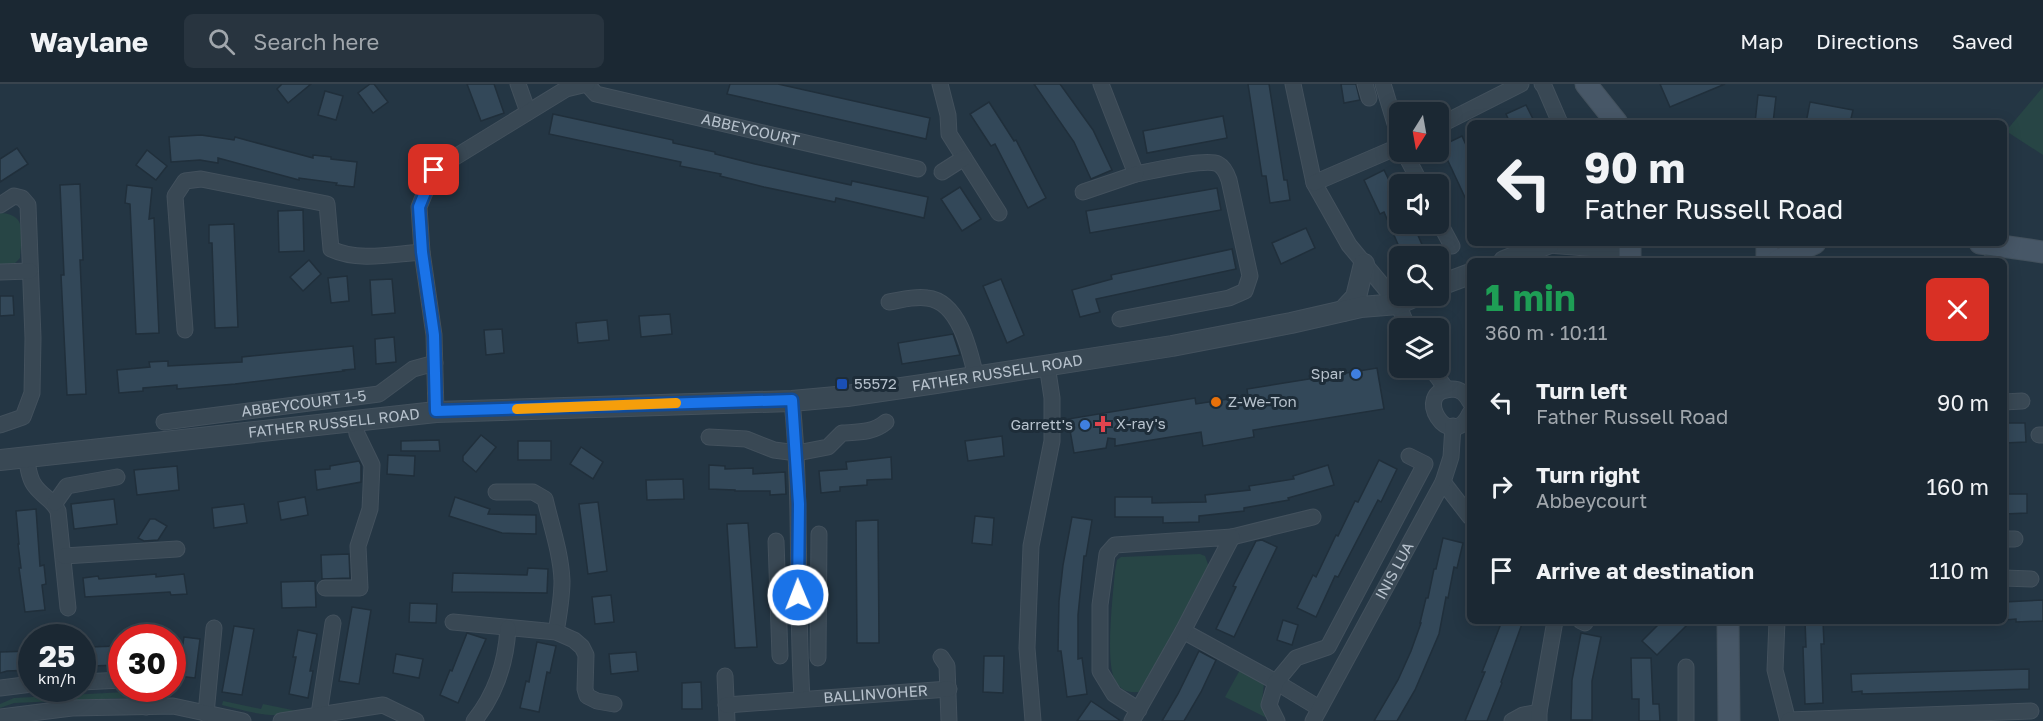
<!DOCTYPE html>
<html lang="en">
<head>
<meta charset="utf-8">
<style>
  body { margin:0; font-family:"Golos Text",sans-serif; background:#28343f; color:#f1f3f6; height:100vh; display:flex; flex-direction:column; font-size:22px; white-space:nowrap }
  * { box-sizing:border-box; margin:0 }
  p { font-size:20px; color:#a0a6ac }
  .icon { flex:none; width:33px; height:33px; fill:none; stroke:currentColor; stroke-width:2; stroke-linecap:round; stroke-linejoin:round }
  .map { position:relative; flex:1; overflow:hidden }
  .panel { position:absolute; left:1467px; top:174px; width:540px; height:366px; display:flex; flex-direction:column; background:#1b2833; border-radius:9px; box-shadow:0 3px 15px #0003,0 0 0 2px #39444e }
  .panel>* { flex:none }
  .hud { position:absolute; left:1467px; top:36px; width:540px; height:126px; border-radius:9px; box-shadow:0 3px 15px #0003,0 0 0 2px #39444e; background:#1b2833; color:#f1f3f6; overflow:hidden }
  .needle { width:39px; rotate:191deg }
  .tools { position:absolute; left:1389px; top:18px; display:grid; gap:12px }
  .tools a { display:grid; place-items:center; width:60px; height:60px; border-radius:9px; background:#1b2833; box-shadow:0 3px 15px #0003,0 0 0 2px #39444e; font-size:30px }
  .speed { position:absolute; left:18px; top:540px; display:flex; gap:12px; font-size:30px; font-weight:700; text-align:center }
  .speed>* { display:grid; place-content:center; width:78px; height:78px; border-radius:50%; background:#1b2833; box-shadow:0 3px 15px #0003,0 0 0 2px #39444e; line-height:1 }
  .speed small { font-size:15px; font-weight:400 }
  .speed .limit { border:9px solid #d22; background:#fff; color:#111 }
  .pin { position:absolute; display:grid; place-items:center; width:51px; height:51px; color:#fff; margin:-26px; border-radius:12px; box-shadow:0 3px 9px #0006 }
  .me { position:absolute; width:66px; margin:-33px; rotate:359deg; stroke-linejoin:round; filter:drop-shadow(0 0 4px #0008) }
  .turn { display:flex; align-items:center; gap:21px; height:126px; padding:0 18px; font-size:27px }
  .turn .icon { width:78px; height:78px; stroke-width:2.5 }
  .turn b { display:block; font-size:42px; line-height:51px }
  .round { display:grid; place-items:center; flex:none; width:63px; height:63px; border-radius:9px; background:#28343f }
  .overview { display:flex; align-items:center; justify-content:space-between; height:102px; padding:0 18px }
  h1 { font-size:36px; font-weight:700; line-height:45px; color:#1e9e55 }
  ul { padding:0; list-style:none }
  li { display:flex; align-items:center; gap:18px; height:84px; padding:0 18px }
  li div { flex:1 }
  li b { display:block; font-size:22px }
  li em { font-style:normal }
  header { display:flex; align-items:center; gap:36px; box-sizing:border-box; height:84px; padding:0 30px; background:#1b2833; border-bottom:2px solid #39444e }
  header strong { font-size:28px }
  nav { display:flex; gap:33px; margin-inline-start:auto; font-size:21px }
  .search { width:420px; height:54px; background:#28343f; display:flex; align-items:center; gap:15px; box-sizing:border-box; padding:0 21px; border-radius:9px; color:#a0a6ac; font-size:22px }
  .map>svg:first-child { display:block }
</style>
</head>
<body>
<header>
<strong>Waylane</strong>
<div class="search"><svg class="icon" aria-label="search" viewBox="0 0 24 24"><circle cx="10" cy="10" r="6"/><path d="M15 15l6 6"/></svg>Search here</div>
<nav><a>Map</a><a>Directions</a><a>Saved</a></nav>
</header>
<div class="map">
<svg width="2043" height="637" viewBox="0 0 2043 637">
  <rect width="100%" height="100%" fill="#243644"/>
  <g fill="#274545">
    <polygon points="2043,3 2043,71 2006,47"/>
    <path d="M0 129C29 130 21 153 20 174L14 180 0 181Z"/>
    <path d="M1200 470 1205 472 1210 486 1143 607C1132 610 1121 608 1115 596 1105 578 1113 510 1115 487L1117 476 1121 473Z"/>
    <polygon points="1241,584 1264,599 1262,617 1271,636 1225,613"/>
    <polygon points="125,608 125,614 14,619 0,624 0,620 14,614"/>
    <path d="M223 617 261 625 263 620 297 627C275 637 244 626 222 621Z"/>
  </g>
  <g fill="#334859" stroke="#202f3b" stroke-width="1.5">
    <polygon points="282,0 311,0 288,19 277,5"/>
    <polygon points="370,0 374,0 388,18 373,29 358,9"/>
    <polygon points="467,0 494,0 504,29 481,37"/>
    <polygon points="730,0 778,0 930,34 926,55 727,10"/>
    <polygon points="1034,0 1060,0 1093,46 1112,86 1091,95 1074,58"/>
    <polygon points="1248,0 1269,0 1284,96 1287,96 1290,116 1270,119 1266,92 1262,92"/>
    <polygon points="1341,0 1356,0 1360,16 1344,19"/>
    <polygon points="1660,0 1725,0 1670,23"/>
    <polygon points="325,7 343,12 336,36 318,31"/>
    <polygon points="1758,11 1776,13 1773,39 1755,39"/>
    <polygon points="989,18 1014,57 1016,56 1046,114 1028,124 995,60 991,62 970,30"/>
    <polygon points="1810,18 1853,26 1850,39 1806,39"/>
    <polygon points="1526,21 1535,39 1510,39 1506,30"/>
    <polygon points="553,30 673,56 673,59 715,68 715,70 755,80 851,101 852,97 928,113 924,134 836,114 835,118 764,103 720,92 721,90 680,82 681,78 549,50"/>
    <polygon points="1223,32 1227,54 1147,69 1143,47"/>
    <polygon points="201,51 234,56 235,53 313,74 313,71 331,73 331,75 357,78 354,103 336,101 337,99 299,94 299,96 218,74 218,79 200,76 171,78 169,53"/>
    <polygon points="1462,52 1470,70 1470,124 1441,62"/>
    <polygon points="17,64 28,80 0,98 0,75"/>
    <polygon points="147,66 167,82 156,96 136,81"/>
    <polygon points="1384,86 1400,119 1400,140 1413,140 1427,172 1403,172 1384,128 1380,130 1364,96"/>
    <polygon points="80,100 83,176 80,176 86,310 67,311 61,191 64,191 60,101"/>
    <polygon points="127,101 152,104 149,135 154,134 159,249 136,250 130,120 125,119"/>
    <polygon points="960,103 981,135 962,147 941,115"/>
    <polygon points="1217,104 1221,126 1090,149 1086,127"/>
    <polygon points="303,126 304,167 279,168 278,127"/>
    <polygon points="234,140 238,243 215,244 212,159 209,159 209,141"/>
    <polygon points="1306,144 1315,164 1281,180 1272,159"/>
    <polygon points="1232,165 1236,185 1096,215 1100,228 1080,233 1072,206 1112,195 1111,191"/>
    <polygon points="309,176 321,190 303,207 290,193"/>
    <polygon points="347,192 349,217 331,219 328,194"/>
    <polygon points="392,195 395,229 372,231 370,196"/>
    <polygon points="1001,195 1024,251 1007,259 983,202"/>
    <polygon points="0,212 13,212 14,231 0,232"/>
    <polygon points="670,230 672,250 641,253 639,232"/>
    <polygon points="607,236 609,256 578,259 576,239"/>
    <polygon points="502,245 504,269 486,271 484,246"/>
    <polygon points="953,250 960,271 902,280 898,259"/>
    <polygon points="394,253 396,278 376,280 375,255"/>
    <polygon points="353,262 355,285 343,286 344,287 235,300 177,305 177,301 143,304 143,307 119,309 117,286 150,283 149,278 168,277 168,282 242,278 242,273"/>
    <polygon points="1377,284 1384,325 1253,346 1254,353 1203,362 1201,348 1115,362 1115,355 1108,354 1106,364 1074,369 1068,335 1195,314 1196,320 1248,312 1247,305"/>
    <polygon points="2004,339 2025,339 2026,358 2004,359"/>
    <polygon points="481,351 496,363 476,388 463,377 463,372"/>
    <polygon points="1002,352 1004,372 968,377 965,357"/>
    <polygon points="439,356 440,367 401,367 401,357"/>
    <rect x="518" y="357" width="33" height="19"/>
    <polygon points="581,363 603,378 593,395 570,380"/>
    <polygon points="388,371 415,372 414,392 387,390"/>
    <polygon points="891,373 892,395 867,396 867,401 840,403 840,407 821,409 819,387 847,385 846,378"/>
    <polygon points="1379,376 1397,385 1381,418 1378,416 1338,493 1335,492 1316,533 1297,524 1313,491 1316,493 1336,451 1338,452 1355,417 1358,418"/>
    <polygon points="359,377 361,381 361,398 317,406 315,386 330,385 330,382"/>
    <polygon points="709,381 725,382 725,385 753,384 753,390 785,388 786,410 770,411 770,407 735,407 735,406 709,405"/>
    <polygon points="1328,381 1334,401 1288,414 1289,416 1244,424 1244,427 1199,432 1199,438 1163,439 1163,433 1115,433 1115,413 1152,413 1152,419 1206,418 1205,411 1250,406 1249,402 1294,395 1293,392"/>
    <polygon points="177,382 179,406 137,411 134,386"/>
    <polygon points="683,395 684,415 647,416 646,396"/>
    <polygon points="2004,410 2027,410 2027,429 2004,430"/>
    <polygon points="305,413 308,431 281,436 278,418"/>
    <polygon points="455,413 490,425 488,430 536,431 536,450 502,449 449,432"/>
    <polygon points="114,415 117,440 74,445 71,420"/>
    <polygon points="598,418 607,487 588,490 579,420"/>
    <polygon points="244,420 247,439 214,444 212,424"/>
    <polygon points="36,425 40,482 44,481 46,500 42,501 45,526 25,528 19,484 21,484 18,460 19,460 16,427"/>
    <polygon points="975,432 994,434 992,461 972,459"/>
    <polygon points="1072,433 1092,436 1086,472 1084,472 1078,531 1078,575 1082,574 1087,610 1067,613 1061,567 1058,567 1059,517 1063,481"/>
    <polygon points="150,435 155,435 167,442 158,456 144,457 138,454"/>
    <polygon points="878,436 879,559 857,559 856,437"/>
    <polygon points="748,439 757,563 735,564 727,440"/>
    <polygon points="1443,454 1463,459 1457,484 1454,483 1448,514 1446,513 1439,550 1415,606 1397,637 1374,637 1398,596 1411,567 1421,539 1420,539 1426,514 1428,514 1434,485 1436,485"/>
    <polygon points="1262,456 1277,463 1234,553 1216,545 1236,503 1233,502 1256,457"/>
    <polygon points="349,470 350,494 322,495 321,471"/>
    <polygon points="528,484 548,485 547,509 452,508 453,489 527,491"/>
    <polygon points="156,490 156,493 184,490 187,510 171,511 170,508 85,513 83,494 98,492 99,495"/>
    <polygon points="315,497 316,523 282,524 281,498"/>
    <polygon points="611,511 614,538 595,540 592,513"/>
    <polygon points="2043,516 2043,537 2016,538 2016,535 2004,536 2004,518"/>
    <polygon points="410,519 437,520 436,539 409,538"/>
    <polygon points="352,523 371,526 359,600 339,597"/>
    <polygon points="1283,536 1298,541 1292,561 1277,556"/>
    <polygon points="1502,537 1523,537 1501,598 1502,599 1487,637 1465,637 1485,588 1482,588"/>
    <polygon points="1662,537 1691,537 1657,571 1642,557"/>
    <polygon points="1805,537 1823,537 1824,560 1821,560 1823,619 1805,620 1803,563 1806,563"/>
    <polygon points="234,542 254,545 242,611 222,608"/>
    <polygon points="298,546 317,550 310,587 313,587 308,614 289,610 296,573 293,573"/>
    <polygon points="467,549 486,555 458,619 440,611 450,586 452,587"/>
    <polygon points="1581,549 1601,553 1592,597 1592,636 1571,636 1572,596"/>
    <polygon points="184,553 200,555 195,594 178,592"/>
    <polygon points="537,558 556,562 550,589 547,588 539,628 520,624 526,597 529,598"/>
    <polygon points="117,562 117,568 122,568 122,581 90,582 90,563"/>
    <polygon points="32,567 32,586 7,587 0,589 0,568"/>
    <polygon points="1199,567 1216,576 1201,608 1184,637 1162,637 1178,610"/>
    <polygon points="636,568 638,587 611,590 609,570"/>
    <polygon points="396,570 423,575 419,594 393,589"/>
    <polygon points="984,572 1004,572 1003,609 983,608"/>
    <polygon points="1631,574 1651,574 1653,620 1659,620 1660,637 1639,637 1639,615 1632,615"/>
    <polygon points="2029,585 2029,605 1862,610 1862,607 1852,608 1851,590"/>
    <polygon points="701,598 702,625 682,625 682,599"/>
    <polygon points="1091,617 1121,637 1077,637"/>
  </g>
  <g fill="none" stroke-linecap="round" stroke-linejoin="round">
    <g stroke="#43515d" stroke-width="17">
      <g id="minor">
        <polyline points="518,0 528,28"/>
        <path id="s1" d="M587 0 596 10 918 85"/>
        <polyline points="940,0 948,31 949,50 999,129"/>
        <path d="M1101 0 1136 90C1152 87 1206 74 1218 80 1224 83 1227 90 1229 96L1250 192 1245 207 1229 214 1120 235"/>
        <polyline points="1293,0 1314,99 1349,161 1398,220 1408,244"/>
        <polyline points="1365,0 1369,14"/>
        <polyline points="1383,0 1400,56"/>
        <polyline points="1542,0 1544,2 1560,39"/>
        <polyline points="1438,42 1521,0"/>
        <polyline points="1404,68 1421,100"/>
        <polyline points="942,88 964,74"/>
        <polyline points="1314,99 1400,62"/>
        <polyline points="1083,108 1136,90"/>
        <polyline points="0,121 14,112 22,114 28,121 33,254 32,309 23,333 0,341"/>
        <polyline points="1438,136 1452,162"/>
        <polyline points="1992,177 1995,161"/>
        <polyline points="0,188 30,187"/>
        <path d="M889 218C902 216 914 212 927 214 959 217 970 267 976 293"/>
        <path d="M185 246 175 112 185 97 201 95 327 120 331 165C359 178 392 170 422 168"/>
        <polyline points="1431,284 1447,306"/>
        <path d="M792 317C802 416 796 515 802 614"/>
        <path d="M1470 318C1466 310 1461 305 1452 305 1410 306 1450 372 1470 329"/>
        <polyline points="2004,318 2022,317"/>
        <polyline points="436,328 434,251 422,168 419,123 434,86 566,5 587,0"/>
        <path id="s2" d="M164 338 379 310 413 285 435 279"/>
        <polyline points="2039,351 2043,351"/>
        <path d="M709 353 746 355 774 366 797 369 828 363 842 349C858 348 873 349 886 338"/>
        <path d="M26 373C28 382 29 395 35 402 42 412 53 416 58 427L68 524"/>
        <polyline points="1443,398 1470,433"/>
        <path d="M496 408H533L545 415C551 441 561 469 562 497 562 514 559 531 556 548"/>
        <polyline points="55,419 67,402 117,393"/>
        <polyline points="1232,453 1313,433"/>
        <polyline points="2004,455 2015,455"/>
        <polyline points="776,457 780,572"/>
        <polyline points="64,472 177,465"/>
        <polyline points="2004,494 2031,495"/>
        <polyline points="325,504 360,504 358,462 370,425 372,381 357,350 355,336"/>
        <polyline points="1581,537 1585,539"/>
        <polyline points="1777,537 1775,586 1788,637"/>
        <polyline points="453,538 556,548 574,556 582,563 586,571 585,605 587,612 597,617 614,620"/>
        <polyline points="1183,547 1276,598 1319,624"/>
        <polyline points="941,573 947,582 949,637"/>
        <polyline points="818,574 819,450"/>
        <polyline points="725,592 727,637"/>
        <polyline points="82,598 122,596"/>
        <polyline points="0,604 32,600"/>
        <polyline points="141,604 146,623"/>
        <path id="s3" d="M726 621 949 605"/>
        <polyline points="206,630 214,544"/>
        <polyline points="319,630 333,539"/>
        <polyline points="0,633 72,624 173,622 243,637"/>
        <polyline points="1789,636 2031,627"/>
        <polyline points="281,637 383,621 416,637"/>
        <path d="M474 637C496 610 506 579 508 544"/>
        <polyline points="1033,637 1027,564 1031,462 1052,357 1052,314 1047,281"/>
        <polyline points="1132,637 1183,547 1232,453 1115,461 1107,470 1100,521 1100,587 1114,610 1139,626"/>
        <polyline points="1277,637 1269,621 1276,598 1296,574 1328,563 1425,380 1409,372"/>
        <path id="s4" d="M1313 637 1443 398 1451 373 1453 342"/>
        <polyline points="1512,637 1523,631 1539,628"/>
        <polyline points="1539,637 1539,628 1555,537"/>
        <polyline points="1686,637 1686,583"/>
      </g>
    </g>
    <g stroke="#43515d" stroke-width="22">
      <g id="tertiary">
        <polyline points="1555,159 1592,162 1629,172"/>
        <polyline points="1504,177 1550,159"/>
        <polyline points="1438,202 1470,190"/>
        <polyline points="1343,227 1356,213 1364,180"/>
        <path id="s5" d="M0 376 436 328 792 317 847 312 936 299 1172 262 1291 239 1361 223 1398 220 1416 212"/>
      </g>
    </g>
    <g stroke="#43515d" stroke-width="23">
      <g id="secondary">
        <polyline points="1586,0 1617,39"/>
        <polyline points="1767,159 1767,177"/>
        <polyline points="1980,159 2043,168"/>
        <polyline points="1630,177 1630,159"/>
        <polyline points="1777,177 1815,159"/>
        <polyline points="1728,537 1729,637"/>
      </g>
    </g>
    <use href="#minor" stroke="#394854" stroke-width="15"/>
    <use href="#tertiary" stroke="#394854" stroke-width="20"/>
    <use href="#secondary" stroke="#475767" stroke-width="21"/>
  </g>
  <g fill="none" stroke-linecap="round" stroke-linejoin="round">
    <g stroke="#114b97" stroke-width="15">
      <polyline id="route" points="434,86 419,123 422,168 434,251 436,327 792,316 799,420 798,511"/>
    </g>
    <use href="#route" stroke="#1a73e8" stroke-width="10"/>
    <polyline stroke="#f59e0b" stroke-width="10" points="517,325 676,319"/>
  </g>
  <g fill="#3f7fe0" stroke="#1e2d39" stroke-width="2">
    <circle cx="1356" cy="290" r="6"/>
    <circle cx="1085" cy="341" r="6"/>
  </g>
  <rect fill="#1a4fb4" stroke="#1e2d39" stroke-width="2" x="836" y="294" width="12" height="12" rx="3"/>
  <circle fill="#e8710a" stroke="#1e2d39" stroke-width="2" cx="1216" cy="318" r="6"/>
  <path fill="#e0444e" stroke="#1e2d39" stroke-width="2" d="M1100 331h6v6h6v6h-6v6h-6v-6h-6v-6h6z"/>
  <g text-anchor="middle" stroke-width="6" stroke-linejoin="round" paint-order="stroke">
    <g font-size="15" fill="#b7c2cd" stroke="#1e2d39">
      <text dy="5" stroke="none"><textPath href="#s1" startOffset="172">ABBEYCOURT</textPath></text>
      <text dy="5" stroke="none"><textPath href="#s5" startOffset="1002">FATHER RUSSELL ROAD</textPath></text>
      <text dy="5" stroke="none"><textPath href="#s2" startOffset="141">ABBEYCOURT 1-5</textPath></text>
      <text dy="5" stroke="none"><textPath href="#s5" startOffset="336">FATHER RUSSELL ROAD</textPath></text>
      <text dy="5" stroke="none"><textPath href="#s4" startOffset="171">INIS LUA</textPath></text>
      <text dy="5" stroke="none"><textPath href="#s3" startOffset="150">BALLINVOHER</textPath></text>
    </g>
    <g font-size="15" fill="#b7c2cd" stroke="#1e2d39" text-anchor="start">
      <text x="1344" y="295" text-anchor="end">Spar</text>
      <text x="854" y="305">55572</text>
      <text x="1228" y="323">Z-We-Ton</text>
      <text x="1116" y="345">X-ray's</text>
      <text x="1073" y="346" text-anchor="end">Garrett's</text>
    </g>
  </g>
</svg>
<div class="tools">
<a><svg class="needle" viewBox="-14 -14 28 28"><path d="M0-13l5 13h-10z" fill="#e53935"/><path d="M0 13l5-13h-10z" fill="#a0a6ac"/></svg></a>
<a><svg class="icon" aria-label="sound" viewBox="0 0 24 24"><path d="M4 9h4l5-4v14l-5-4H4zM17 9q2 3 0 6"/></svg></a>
<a><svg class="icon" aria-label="search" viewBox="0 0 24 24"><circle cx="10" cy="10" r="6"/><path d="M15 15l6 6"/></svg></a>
<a><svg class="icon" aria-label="layers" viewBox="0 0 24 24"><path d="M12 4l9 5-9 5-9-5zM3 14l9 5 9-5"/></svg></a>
</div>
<div class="speed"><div>25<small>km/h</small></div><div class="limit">30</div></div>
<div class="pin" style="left:434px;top:86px;background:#d93025"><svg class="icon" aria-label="arrive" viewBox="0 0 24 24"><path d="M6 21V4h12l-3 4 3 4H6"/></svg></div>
<svg class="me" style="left:798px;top:511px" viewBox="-20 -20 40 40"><circle r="17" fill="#1a73e8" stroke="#fff" stroke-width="3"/><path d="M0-11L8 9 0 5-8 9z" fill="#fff"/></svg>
<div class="hud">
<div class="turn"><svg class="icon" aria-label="left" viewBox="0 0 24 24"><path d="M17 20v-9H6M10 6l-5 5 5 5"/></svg><div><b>90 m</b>Father Russell Road</div></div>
</div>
<section class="panel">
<div class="overview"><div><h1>1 min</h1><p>360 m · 10:11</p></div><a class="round" style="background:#d93025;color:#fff"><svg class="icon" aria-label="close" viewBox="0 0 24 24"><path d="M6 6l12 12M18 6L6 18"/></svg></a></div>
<ul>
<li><svg class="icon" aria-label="left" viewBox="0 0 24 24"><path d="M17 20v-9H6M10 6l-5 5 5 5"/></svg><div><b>Turn left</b><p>Father Russell Road</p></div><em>90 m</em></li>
<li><svg class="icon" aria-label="right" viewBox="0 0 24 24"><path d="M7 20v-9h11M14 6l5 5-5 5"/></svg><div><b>Turn right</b><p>Abbeycourt</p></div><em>160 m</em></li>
<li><svg class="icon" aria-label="arrive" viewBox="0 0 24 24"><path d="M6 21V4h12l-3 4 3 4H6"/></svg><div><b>Arrive at destination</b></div><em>110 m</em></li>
</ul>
</section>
</div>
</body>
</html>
